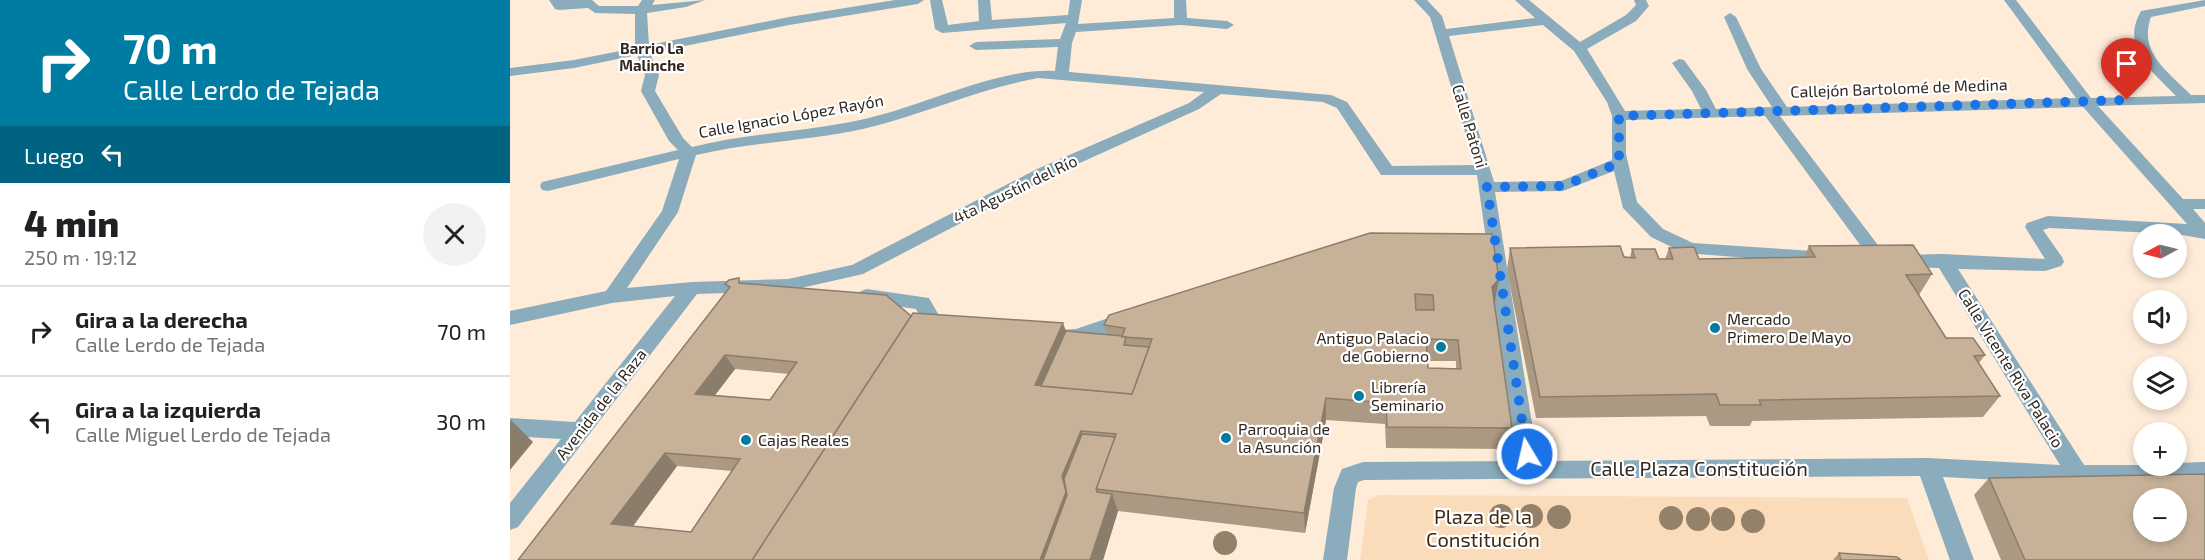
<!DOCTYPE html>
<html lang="es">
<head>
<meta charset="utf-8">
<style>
  body { margin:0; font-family:"Exo 2",sans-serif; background:#f2f2f2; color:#202124; height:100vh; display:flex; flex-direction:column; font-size:22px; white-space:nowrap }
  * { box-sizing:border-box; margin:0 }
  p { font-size:20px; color:#757577 }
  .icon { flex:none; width:33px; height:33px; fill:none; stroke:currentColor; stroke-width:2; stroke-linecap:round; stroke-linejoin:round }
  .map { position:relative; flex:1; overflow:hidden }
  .drawer { display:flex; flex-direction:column; background:#fff; width:510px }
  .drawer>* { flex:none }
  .hud { background:#007ca3; color:#fff; overflow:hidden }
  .needle { width:39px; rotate:263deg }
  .controls { position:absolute; left:1623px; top:224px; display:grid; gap:12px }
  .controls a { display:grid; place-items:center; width:54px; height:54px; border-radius:50%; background:#fff; box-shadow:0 3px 9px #0003; font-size:30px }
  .pin { position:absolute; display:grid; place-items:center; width:51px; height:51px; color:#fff; margin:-62px -26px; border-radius:50% 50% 50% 0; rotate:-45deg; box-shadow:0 0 6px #0007 }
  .pin .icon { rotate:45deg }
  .me { position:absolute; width:66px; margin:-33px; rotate:351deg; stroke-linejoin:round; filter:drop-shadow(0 0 4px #0008) }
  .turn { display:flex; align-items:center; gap:21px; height:126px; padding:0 24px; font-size:27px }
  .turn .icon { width:78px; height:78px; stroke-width:2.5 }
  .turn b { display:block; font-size:42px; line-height:51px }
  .then { display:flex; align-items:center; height:57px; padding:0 24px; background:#0003; gap:12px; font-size:22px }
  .round { display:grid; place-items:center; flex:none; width:63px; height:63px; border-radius:32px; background:#f2f2f2 }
  .headline { display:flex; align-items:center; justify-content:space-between; height:102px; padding:0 24px }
  h1 { font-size:36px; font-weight:800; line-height:45px }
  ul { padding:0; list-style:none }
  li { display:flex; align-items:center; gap:18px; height:90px; padding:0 24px; border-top:2px solid #e0e0e0 }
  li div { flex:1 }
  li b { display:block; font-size:22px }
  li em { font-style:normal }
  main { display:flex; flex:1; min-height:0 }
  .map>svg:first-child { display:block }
</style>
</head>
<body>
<main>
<section class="drawer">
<div class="hud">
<div class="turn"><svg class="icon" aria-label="right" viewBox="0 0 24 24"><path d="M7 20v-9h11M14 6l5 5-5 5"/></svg><div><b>70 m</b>Calle Lerdo de Tejada</div></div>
<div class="then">Luego<svg class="icon" aria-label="left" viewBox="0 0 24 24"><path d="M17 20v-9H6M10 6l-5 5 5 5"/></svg></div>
</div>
<div class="headline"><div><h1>4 min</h1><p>250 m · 19:12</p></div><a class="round"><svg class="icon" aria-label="close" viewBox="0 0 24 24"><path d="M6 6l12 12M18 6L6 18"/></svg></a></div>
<ul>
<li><svg class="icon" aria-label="right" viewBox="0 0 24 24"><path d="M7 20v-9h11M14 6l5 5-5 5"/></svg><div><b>Gira a la derecha</b><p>Calle Lerdo de Tejada</p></div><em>70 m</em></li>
<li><svg class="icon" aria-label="left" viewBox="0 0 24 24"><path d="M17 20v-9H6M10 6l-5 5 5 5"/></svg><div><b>Gira a la izquierda</b><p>Calle Miguel Lerdo de Tejada</p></div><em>30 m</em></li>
</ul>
</section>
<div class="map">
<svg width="1695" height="560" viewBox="0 0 1695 560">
  <rect width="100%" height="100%" fill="#feecd8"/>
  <polygon fill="#fadcba" points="868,495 1397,498 1419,560 850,560 858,500"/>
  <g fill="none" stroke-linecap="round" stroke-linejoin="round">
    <g fill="#8aacbc" fill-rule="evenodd">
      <path d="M39 0H82L89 6H128L132 0H145L142 5 195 0 176 7 137 13 139 45 279 17 385 0H414L408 4 279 25 140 53 149 75 145 91 173 138 182 147C237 133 295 132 350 120 409 108 489 67 545 71L548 47 466 50 459 46 466 42 550 39 556 23 432 33 425 29 420 0H432L438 25 469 21 468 0H480L482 20 558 15 560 0H572L568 24 664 18V0H676L677 18 717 21 724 25 717 29 671 25 566 32 562 43 559 72 821 95 837 102 882 166 965 165 920 17 904 0H917L932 16 936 29 1025 18 1005 0H1019L1070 42 1116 15 1126 5 1124 0H1136L1139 6 1126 21 1077 49 1115 111 1191 109 1182 91 1162 63 1169 59 1174 60 1196 90 1206 109 1262 107 1237 69 1214 17 1220 13 1226 17 1251 69 1277 107 1566 98 1494 0H1506L1581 98 1666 96C1642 71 1610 48 1631 11L1695 0V6L1641 17C1628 53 1658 71 1681 95H1695V103L1588 106 1673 199H1695V209H1683L1695 223V239L1666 234 1539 228 1533 230 1552 257 1554 262 1551 266 1535 271 1448 269 1574 465H1666V463L1695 462V480L1568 484 1433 477 1464 560H1440L1410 476 854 480 848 482 846 488 837 560H813L824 488 832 469 853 462 1007 461 967 175H871L827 108 813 102 711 94 689 109 539 177 353 274 278 291 187 294 8 527 0 530V503L51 439 0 436V418L65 422 165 296 102 303 0 325V311L96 291 152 211 169 159 38 191 32 190 30 186 32 182 168 150 159 141 131 91 135 75 127 55 64 68 0 76V68L64 60 125 48V14L85 13 78 8 49 10 45 9ZM1033 25 1064 51 1097 102 1102 116V160L1051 181 984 182 939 36ZM528 78 694 92 679 103 527 169 342 265 278 279 182 282 117 288 168 212 186 155C240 142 298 141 353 129 412 115 468 89 528 78ZM1573 107 1677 224 1538 216 1517 223 1515 227 1535 259 1433 254 1389 255 1380 261 1389 267 1429 268 1550 465 1418 458 1028 461 985 192 1053 191 1104 171 1113 208 1141 237 1174 253 1319 264 1325 262 1328 258 1319 252 1183 243 1153 229 1127 202 1116 154V120L1255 116 1365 265H1377L1380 261 1377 257 1270 116Z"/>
      <polygon points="357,289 419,298 431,319 443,321 445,326 443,331 436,333 418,330 406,309 351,301 348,296 351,291"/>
      <path d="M616 312 623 314 625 319 623 324C599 332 571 348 546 340L543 335 546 330 566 329Z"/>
    </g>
  </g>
  <g fill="#948169">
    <circle cx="991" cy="516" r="12"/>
    <circle cx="1021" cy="516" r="12"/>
    <circle cx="1049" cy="517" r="12"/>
    <circle cx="1161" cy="518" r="12"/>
    <circle cx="1188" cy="519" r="12"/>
    <circle cx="1213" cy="519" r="12"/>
    <circle cx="1243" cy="521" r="12"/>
    <circle cx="715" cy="543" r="12"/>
  </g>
  <g fill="#ab9984" fill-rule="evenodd">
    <path d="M860 233 985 301V302L1002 428 998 449 876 448 875 424 816 420 795 533 608 511 593 560H8L219 289 215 284H233L401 316 597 334 594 325ZM917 361H946V369L918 368ZM225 369 279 374 260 400 205 395ZM167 466 222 471 181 532 123 526Z"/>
    <polygon points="1299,246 1422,274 1409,295 1436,338 1475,355 1469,363 1490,396 1473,417 1242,421 1240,426 1200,426 1196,416 1026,418 997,270 1000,248 1120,257 1122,249 1149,259 1155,259 1159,248 1189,259 1294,257"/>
    <polygon points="1479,478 1695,560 1491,560 1464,495"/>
    <polygon points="1329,553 1391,560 1323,560"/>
  </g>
  <g fill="#8b7d6b">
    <polygon points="989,279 985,301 979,309 982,287"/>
    <polygon points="553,323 561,345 539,394 525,385"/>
    <polygon points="215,355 225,369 196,407 185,394"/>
    <polygon points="816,398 816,420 795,533 794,513"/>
    <polygon points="1,420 23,442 0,470 0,421"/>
    <polygon points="571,431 578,452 547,560 530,560 552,476"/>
    <polygon points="155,453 167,466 115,537 101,524"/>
    <polygon points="602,494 608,511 593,560 580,560"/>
  </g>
  <g fill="#c7b299" stroke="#8b7d6b" stroke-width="1.5" fill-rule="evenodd">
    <path d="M860 233 982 234 989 279 982 287 1002 428 877 427 876 403 816 398 794 513 586 489 606 434 571 431 552 476 556 492 530 560H242L403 313 553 323 525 385 622 394 642 339 612 337 615 328 594 325 599 315ZM905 294 923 295 924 310H906ZM916 339 948 340 951 369 918 368Z"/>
    <polygon points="1403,245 1422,274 1396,275 1436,338 1463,338 1475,355 1464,356 1490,396 1249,400 1251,405 1210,405 1206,394 1030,397 1000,248 1110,246 1114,257 1125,258 1122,249 1145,249 1149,259 1163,259 1159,248 1184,247 1189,259 1305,257 1299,246"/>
    <path d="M229 278V283L376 295 401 316 242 560H8L220 287 215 284 219 280ZM215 355 287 362 260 400 185 394ZM155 453 230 459 181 532 101 524Z"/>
    <polygon points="556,331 612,336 612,337 616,337 614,345 639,347 622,394 531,386"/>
    <polygon points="572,434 605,437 586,489 587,492 602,494 580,560 533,560 557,495 554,479"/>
    <path d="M1695 474V560H1515L1479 478ZM1634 498H1666V531H1634Z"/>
    <polygon points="1329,553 1387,557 1391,560 1331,560"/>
  </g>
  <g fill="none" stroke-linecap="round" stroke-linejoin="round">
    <polyline stroke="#1a73e8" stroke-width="10" stroke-dasharray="0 18" points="1017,454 977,187 1053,186 1109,163 1109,116 1617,100"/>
  </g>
  <g fill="#007ca3" stroke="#fff" stroke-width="2">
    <circle cx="1205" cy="328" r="6"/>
    <circle cx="931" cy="347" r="6"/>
    <circle cx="849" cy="396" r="6"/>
    <circle cx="716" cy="438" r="6"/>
    <circle cx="236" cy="440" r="6"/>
  </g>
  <g text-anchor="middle" stroke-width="4.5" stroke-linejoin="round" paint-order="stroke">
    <g font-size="15" font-weight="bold" fill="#31281f" stroke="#fff">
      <text x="142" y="54">Barrio La<tspan x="142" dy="17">Malinche</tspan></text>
    </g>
    <g font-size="16" fill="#31281f" stroke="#fff">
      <text transform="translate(1389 88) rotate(-2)" y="6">Callejón Bartolomé de Medina</text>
      <text transform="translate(281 116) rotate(-10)" y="6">Calle Ignacio López Rayón</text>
      <text transform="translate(960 126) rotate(73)" y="6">Calle Patoni</text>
      <text transform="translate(505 189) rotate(-26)" y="6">4ta Agustín del Río</text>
      <text transform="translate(1501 368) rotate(58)" y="6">Calle Vicente Riva Palacio</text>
      <text transform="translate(91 404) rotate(-52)" y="6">Avenida de la Raza</text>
    </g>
    <g font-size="16" fill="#31281f" stroke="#fff" text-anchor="start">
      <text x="1217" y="325">Mercado<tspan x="1217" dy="18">Primero De Mayo</tspan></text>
      <text x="919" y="344" text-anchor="end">Antiguo Palacio<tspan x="919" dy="18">de Gobierno</tspan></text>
      <text x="861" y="393">Librería<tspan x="861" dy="18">Seminario</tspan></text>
      <text x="728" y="435">Parroquia de<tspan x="728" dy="18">la Asunción</tspan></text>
      <text x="248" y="446">Cajas Reales</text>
    </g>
    <g font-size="20" fill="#31281f" stroke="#fff">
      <text x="1189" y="476">Calle Plaza Constitución</text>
    </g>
    <g font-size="20" fill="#3e290e" stroke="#fff">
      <text x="973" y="524">Plaza de la<tspan x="973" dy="23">Constitución</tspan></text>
    </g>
  </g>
</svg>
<div class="controls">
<a><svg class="needle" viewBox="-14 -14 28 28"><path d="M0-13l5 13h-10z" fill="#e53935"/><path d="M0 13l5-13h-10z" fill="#757577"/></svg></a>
<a><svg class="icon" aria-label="sound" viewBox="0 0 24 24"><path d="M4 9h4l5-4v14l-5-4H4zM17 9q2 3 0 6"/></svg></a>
<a><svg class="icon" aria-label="layers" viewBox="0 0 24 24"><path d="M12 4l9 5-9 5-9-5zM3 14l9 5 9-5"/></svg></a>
<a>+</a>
<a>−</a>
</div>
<div class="pin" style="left:1617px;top:100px;background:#d93025"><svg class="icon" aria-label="arrive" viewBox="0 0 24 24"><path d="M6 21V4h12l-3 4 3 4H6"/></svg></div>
<svg class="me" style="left:1017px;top:454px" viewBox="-20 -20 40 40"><circle r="17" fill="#1a73e8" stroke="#fff" stroke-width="3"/><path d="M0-11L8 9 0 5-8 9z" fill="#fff"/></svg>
</div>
</main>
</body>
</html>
